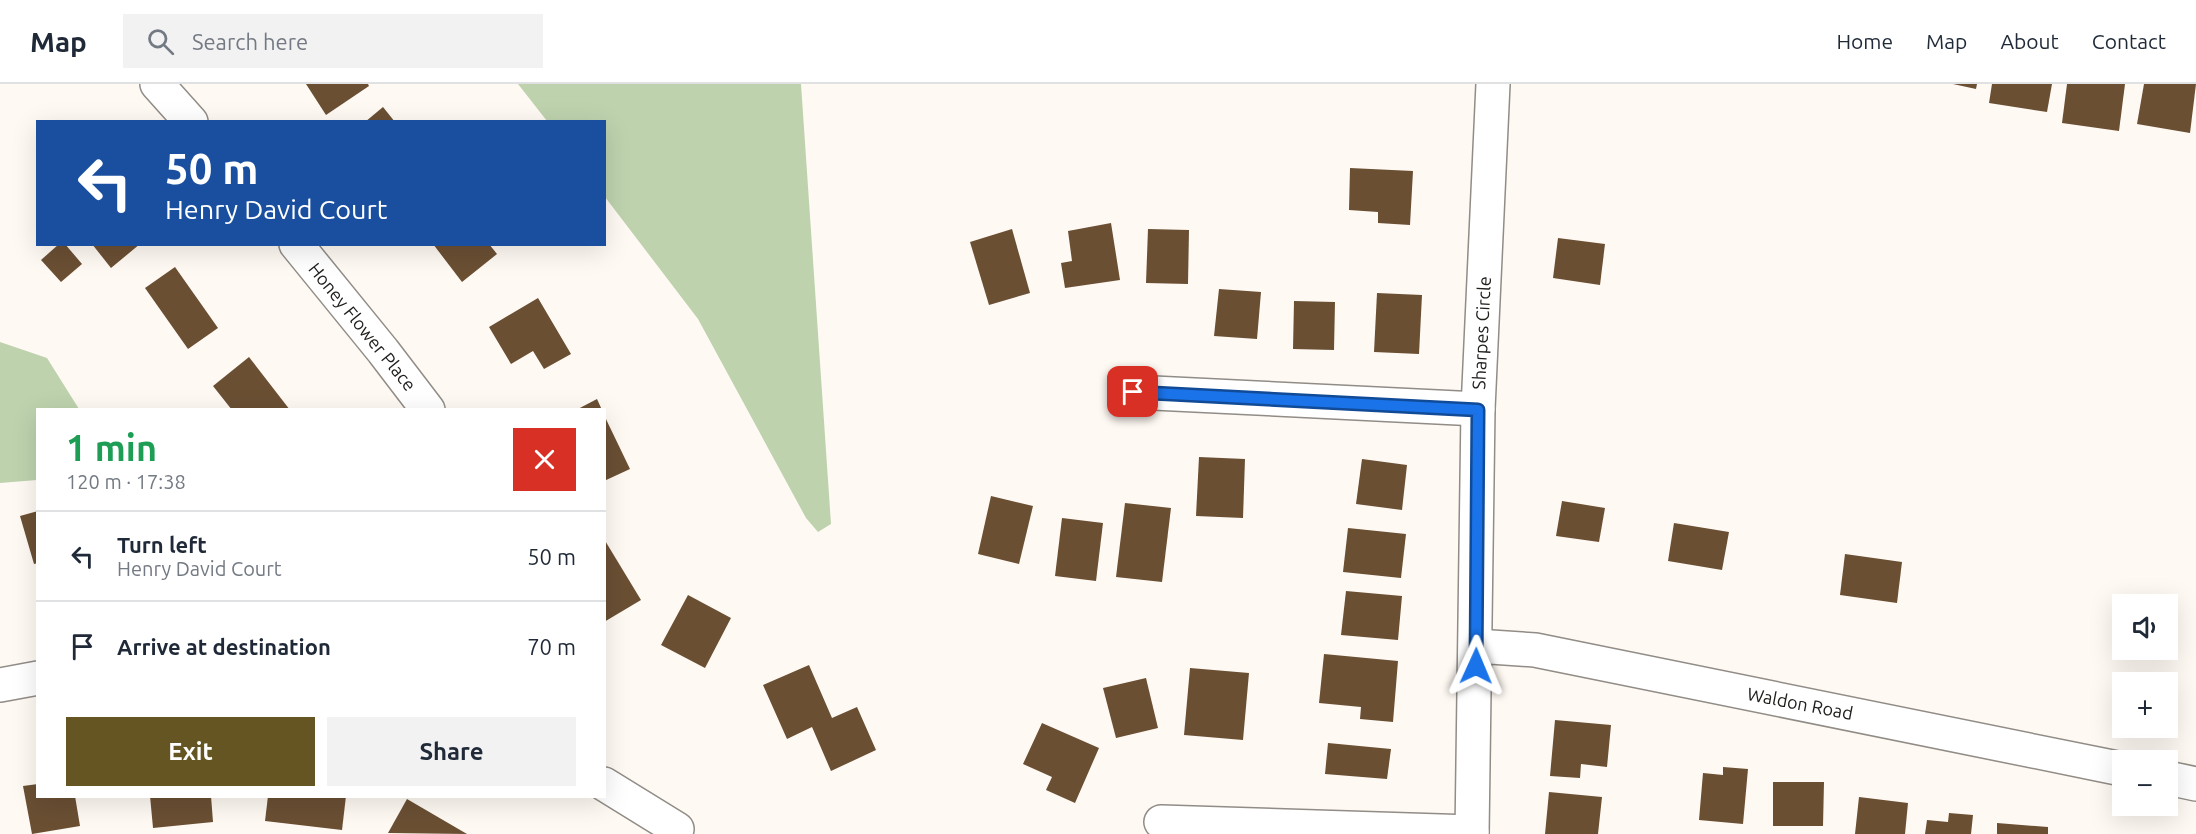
<!DOCTYPE html>
<html lang="en">
<head>
<meta charset="utf-8">
<style>
  body { margin:0; font-family:Ubuntu,sans-serif; background:#f2f2f3; color:#1f2937; height:100vh; display:flex; flex-direction:column; font-size:22px; white-space:nowrap }
  * { box-sizing:border-box; margin:0 }
  p { font-size:20px; color:#747a83 }
  .icon { flex:none; width:33px; height:33px; fill:none; stroke:currentColor; stroke-width:2; stroke-linecap:round; stroke-linejoin:round }
  .map { position:relative; flex:1; overflow:hidden }
  .details { position:absolute; left:36px; top:324px; width:570px; height:390px; display:flex; flex-direction:column; background:#fff; border-radius:0px; box-shadow:0 6px 24px #0002 }
  .details>* { flex:none }
  .top-card { position:absolute; left:36px; top:36px; width:570px; height:126px; border-radius:0px; box-shadow:0 6px 24px #0002; background:#1a4fa0; color:#fff; overflow:hidden }
  .fabs { position:absolute; left:2112px; top:510px; display:grid; gap:12px }
  .fabs a { display:grid; place-items:center; width:66px; height:66px; border-radius:0px; background:#fff; box-shadow:0 6px 24px #0002; font-size:30px }
  .pin { position:absolute; display:grid; place-items:center; width:51px; height:51px; color:#fff; margin:-26px; border-radius:12px; box-shadow:0 3px 9px #0006 }
  .me { position:absolute; width:66px; margin:-33px; rotate:1deg; stroke-linejoin:round; filter:drop-shadow(0 0 4px #0008) }
  .turn { display:flex; align-items:center; gap:21px; height:126px; padding:0 30px; font-size:27px }
  .turn .icon { width:78px; height:78px; stroke-width:2.5 }
  .turn b { display:block; font-size:42px; line-height:51px }
  .round { display:grid; place-items:center; flex:none; width:63px; height:63px; border-radius:0px; background:#f2f2f3 }
  .head { display:flex; align-items:center; justify-content:space-between; height:102px; padding:0 30px }
  h1 { font-size:36px; font-weight:600; line-height:45px; color:#1e9e55 }
  .button { display:flex; gap:12px; margin-top:auto; padding:12px 30px }
  .button a { flex:1; height:69px; border-radius:0px; background:#655522; color:#fff; font-size:24px; font-weight:600; line-height:69px; text-align:center }
  .button a+a { background:#f2f2f3; color:#1f2937 }
  ul { padding:0; list-style:none }
  li { display:flex; align-items:center; gap:18px; height:90px; padding:0 30px; border-top:2px solid #e0e1e3 }
  li div { flex:1 }
  li b { display:block; font-size:22px }
  li em { font-style:normal }
  header { display:flex; align-items:center; gap:36px; box-sizing:border-box; height:84px; padding:0 30px; background:#fff; border-bottom:2px solid #e0e1e3 }
  header strong { font-size:28px }
  nav { display:flex; gap:33px; margin-inline-start:auto; font-size:21px }
  .search { width:420px; height:54px; background:#f2f2f3; display:flex; align-items:center; gap:15px; box-sizing:border-box; padding:0 21px; border-radius:0px; color:#747a83; font-size:22px }
  .map>svg:first-child { display:block }
</style>
</head>
<body>
<header>
<strong>Map</strong>
<div class="search"><svg class="icon" aria-label="search" viewBox="0 0 24 24"><circle cx="10" cy="10" r="6"/><path d="M15 15l6 6"/></svg>Search here</div>
<nav><a>Home</a><a>Map</a><a>About</a><a>Contact</a></nav>
</header>
<div class="map">
<svg width="2196" height="750" viewBox="0 0 2196 750">
  <rect width="100%" height="100%" fill="#fff9f3"/>
  <g fill="#bed2ae">
    <polygon points="518,0 801,0 831,440 818,448 806,434 698,235 605,113 604,38 547,37"/>
    <polygon points="0,258 47,274 79,325 38,326 37,396 0,399"/>
  </g>
  <g fill="#6a4f33">
    <polygon points="306,0 368,0 369,2 326,31"/>
    <polygon points="1953,0 1977,0 1976,5"/>
    <polygon points="1992,0 2052,0 2047,28 1989,19"/>
    <polygon points="2067,0 2125,0 2119,47 2062,39"/>
    <polygon points="2144,0 2196,0 2190,49 2137,40"/>
    <polygon points="383,23 395,38 365,38"/>
    <polygon points="1350,84 1413,87 1410,141 1378,139 1378,128 1349,126"/>
    <polygon points="1111,139 1120,196 1065,204 1061,179 1072,177 1068,147"/>
    <polygon points="1012,145 1030,209 989,221 970,158"/>
    <polygon points="1148,145 1189,146 1188,200 1146,199"/>
    <polygon points="1558,154 1605,160 1600,201 1553,194"/>
    <polygon points="59,160 65,160 82,180 61,198 41,176"/>
    <polygon points="92,160 140,160 111,184"/>
    <polygon points="433,160 489,160 497,170 462,198"/>
    <polygon points="175,183 218,244 188,265 145,204"/>
    <polygon points="1219,205 1261,208 1257,255 1214,252"/>
    <polygon points="1377,209 1422,211 1419,270 1374,268"/>
    <polygon points="538,214 571,270 544,285 533,267 511,280 489,243"/>
    <polygon points="1294,217 1335,218 1334,266 1293,265"/>
    <polygon points="249,273 290,326 232,326 213,302"/>
    <polygon points="597,315 602,326 576,326"/>
    <polygon points="604,331 630,385 604,397"/>
    <polygon points="1199,373 1245,375 1243,434 1196,432"/>
    <polygon points="1362,375 1407,381 1402,426 1356,420"/>
    <polygon points="991,412 1033,422 1019,480 978,470"/>
    <polygon points="1562,417 1605,424 1599,458 1556,452"/>
    <polygon points="1125,419 1171,424 1162,498 1116,493"/>
    <polygon points="38,427 38,479 34,480 20,432"/>
    <polygon points="1062,434 1103,439 1096,497 1055,492"/>
    <polygon points="1674,439 1729,448 1722,486 1668,477"/>
    <polygon points="1348,444 1406,450 1401,494 1343,488"/>
    <polygon points="604,455 641,516 604,538"/>
    <polygon points="1845,470 1902,478 1897,519 1840,511"/>
    <polygon points="1346,507 1402,512 1398,556 1341,551"/>
    <polygon points="688,511 731,534 705,584 661,561"/>
    <polygon points="1324,570 1398,577 1393,638 1360,635 1361,623 1319,619"/>
    <polygon points="809,581 832,634 857,623 876,666 831,687 812,643 787,655 763,601"/>
    <polygon points="1190,584 1249,589 1243,656 1184,651"/>
    <polygon points="1146,594 1158,644 1116,654 1103,604"/>
    <polygon points="1555,636 1611,641 1607,683 1581,680 1580,694 1550,692"/>
    <polygon points="1042,639 1099,664 1075,719 1046,706 1052,693 1023,680"/>
    <polygon points="1328,659 1391,665 1387,695 1325,690"/>
    <polygon points="1723,683 1748,685 1743,740 1699,736 1703,689 1723,691"/>
    <polygon points="1773,698 1824,698 1823,742 1773,742"/>
    <polygon points="38,700 38,712 75,712 80,742 32,750 23,702"/>
    <polygon points="1549,708 1602,713 1598,750 1545,750"/>
    <polygon points="150,712 211,712 213,738 153,744"/>
    <polygon points="268,712 346,712 342,746 265,737"/>
    <polygon points="1859,713 1908,719 1905,750 1855,750"/>
    <polygon points="407,715 467,750 388,749"/>
    <polygon points="1949,729 1973,731 1971,750 1925,750 1927,736 1948,738"/>
    <polygon points="1997,739 2048,743 2048,750 1997,750"/>
  </g>
  <g fill="none" stroke-linecap="round" stroke-linejoin="round">
    <g stroke="#918c86" stroke-width="36">
      <g id="street">
        <polyline points="157,0 191,38"/>
        <polyline points="296,160 383,267 428,326"/>
        <polyline points="1133,308 1478,325"/>
        <polyline points="1476,562 1535,566 2122,685"/>
        <polyline points="0,601 38,594"/>
        <polyline points="2168,694 2196,700"/>
        <polyline points="604,700 677,745"/>
        <polyline points="1161,738 1472,748"/>
        <polyline points="1472,750 1478,325 1493,0"/>
      </g>
    </g>
    <use href="#street" stroke="#fff" stroke-width="33"/>
  </g>
  <g fill="none" stroke-linecap="round" stroke-linejoin="round">
    <g stroke="#114b97" stroke-width="15">
      <polyline id="route" points="1133,308 1478,326 1476,582"/>
    </g>
    <use href="#route" stroke="#1a73e8" stroke-width="10"/>
  </g>
  <g text-anchor="middle" stroke-width="6" stroke-linejoin="round" paint-order="stroke">
    <g font-size="18" fill="#22201d" stroke="#fff">
      <text transform="translate(362 243) rotate(51)" y="6">Honey Flower Place</text>
      <text transform="translate(1482 249) rotate(-87)" y="6">Sharpes Circle</text>
      <text transform="translate(1800 620) rotate(11)" y="6">Waldon Road</text>
    </g>
  </g>
</svg>
<div class="fabs">
<a><svg class="icon" aria-label="sound" viewBox="0 0 24 24"><path d="M4 9h4l5-4v14l-5-4H4zM17 9q2 3 0 6"/></svg></a>
<a>+</a>
<a>−</a>
</div>
<div class="pin" style="left:1133px;top:308px;background:#d93025"><svg class="icon" aria-label="arrive" viewBox="0 0 24 24"><path d="M6 21V4h12l-3 4 3 4H6"/></svg></div>
<svg class="me" style="left:1476px;top:582px" viewBox="-20 -20 40 40"><path d="M0-17L14 15 0 8-14 15z" fill="#1a73e8" stroke="#fff" stroke-width="4"/></svg>
<div class="top-card">
<div class="turn"><svg class="icon" aria-label="left" viewBox="0 0 24 24"><path d="M17 20v-9H6M10 6l-5 5 5 5"/></svg><div><b>50 m</b>Henry David Court</div></div>
</div>
<section class="details">
<div class="head"><div><h1>1 min</h1><p>120 m · 17:38</p></div><a class="round" style="background:#d93025;color:#fff"><svg class="icon" aria-label="close" viewBox="0 0 24 24"><path d="M6 6l12 12M18 6L6 18"/></svg></a></div>
<ul>
<li><svg class="icon" aria-label="left" viewBox="0 0 24 24"><path d="M17 20v-9H6M10 6l-5 5 5 5"/></svg><div><b>Turn left</b><p>Henry David Court</p></div><em>50 m</em></li>
<li><svg class="icon" aria-label="arrive" viewBox="0 0 24 24"><path d="M6 21V4h12l-3 4 3 4H6"/></svg><div><b>Arrive at destination</b></div><em>70 m</em></li>
</ul>
<div class="button"><a>Exit</a><a>Share</a></div>
</section>
</div>
</body>
</html>
